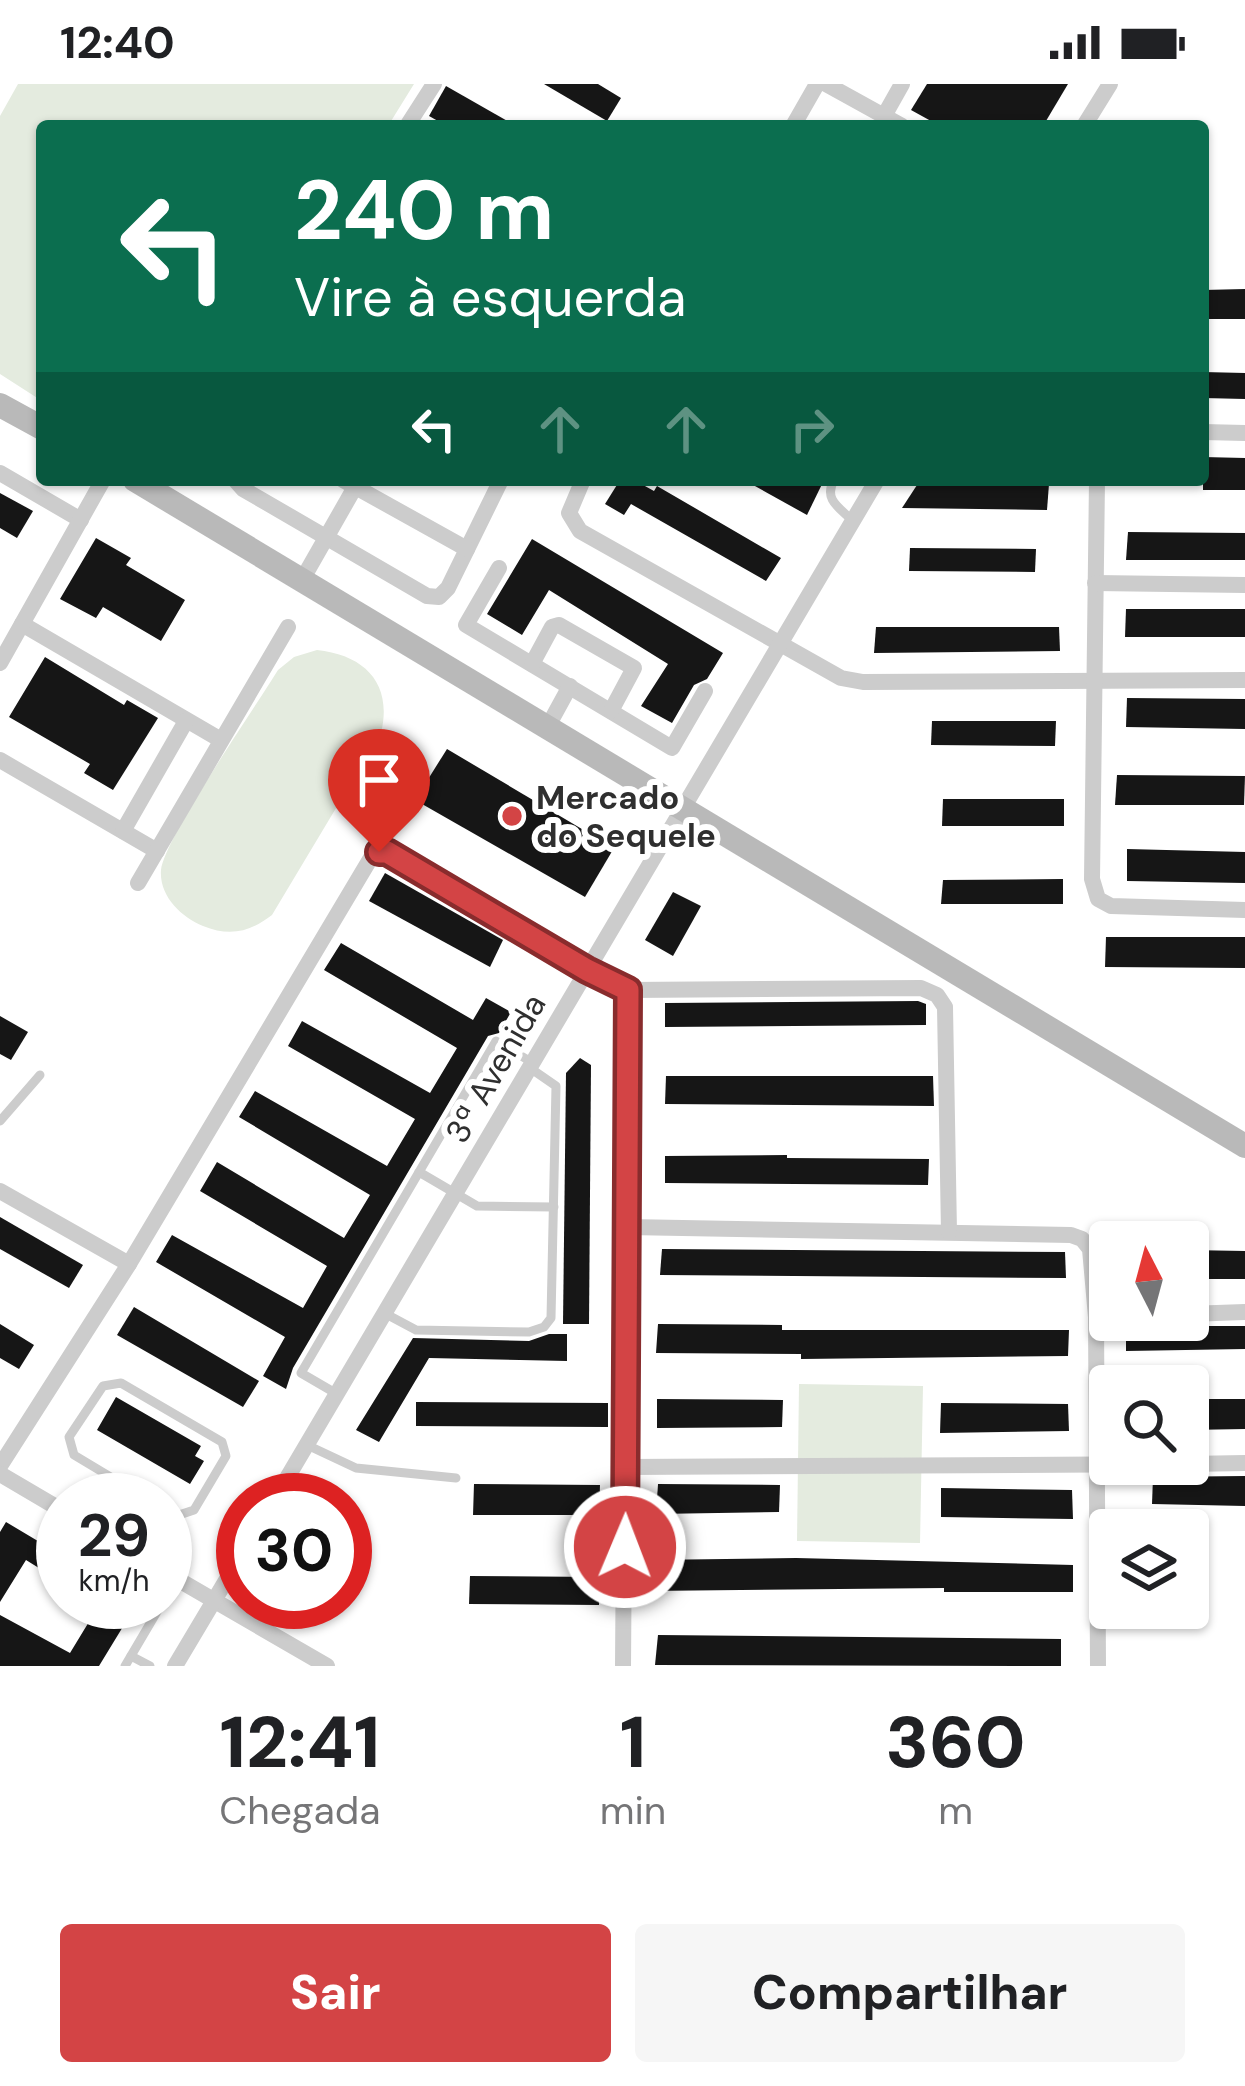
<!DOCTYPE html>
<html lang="pt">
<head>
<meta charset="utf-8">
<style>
  body { margin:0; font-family:"DM Sans",sans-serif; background:#f6f6f6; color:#202124; height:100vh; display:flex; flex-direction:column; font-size:45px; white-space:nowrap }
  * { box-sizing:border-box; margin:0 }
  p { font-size:39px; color:#757577 }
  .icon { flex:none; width:66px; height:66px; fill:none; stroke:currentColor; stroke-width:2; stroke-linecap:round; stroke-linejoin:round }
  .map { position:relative; height:1582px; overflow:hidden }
  .drawer { display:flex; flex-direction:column; background:#fff; flex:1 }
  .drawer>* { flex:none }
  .banner { position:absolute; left:36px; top:36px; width:1173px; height:366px; border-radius:12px; box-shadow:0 3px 9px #0004; background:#0b6e4f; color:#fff; overflow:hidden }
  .needle { width:78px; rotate:354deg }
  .tools { position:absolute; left:1089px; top:1137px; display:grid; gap:24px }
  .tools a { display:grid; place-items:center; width:120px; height:120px; border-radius:12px; background:#fff; box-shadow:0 3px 9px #0004; font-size:60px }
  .speed { position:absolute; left:36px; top:1389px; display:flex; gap:24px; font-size:60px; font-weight:700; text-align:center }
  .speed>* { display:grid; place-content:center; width:156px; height:156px; border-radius:50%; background:#fff; box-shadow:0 3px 9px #0004; line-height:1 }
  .speed small { font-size:30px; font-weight:400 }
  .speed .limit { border:18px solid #d22; background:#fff; color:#111 }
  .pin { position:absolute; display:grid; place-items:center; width:102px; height:102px; color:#fff; margin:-123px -51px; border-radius:50% 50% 50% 0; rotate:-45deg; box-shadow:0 0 12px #0007 }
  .pin .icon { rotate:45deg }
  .me { position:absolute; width:132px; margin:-66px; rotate:1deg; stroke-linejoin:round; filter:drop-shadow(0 0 9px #0008) }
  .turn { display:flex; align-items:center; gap:42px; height:252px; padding:0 60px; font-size:54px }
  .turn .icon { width:156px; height:156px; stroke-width:2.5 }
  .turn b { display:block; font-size:84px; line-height:102px }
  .lanes { display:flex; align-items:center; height:114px; padding:0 60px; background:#0003; justify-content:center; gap:60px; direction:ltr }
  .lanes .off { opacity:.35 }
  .eta { display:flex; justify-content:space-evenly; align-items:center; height:204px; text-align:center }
  .eta b { font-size:72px; font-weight:800; line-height:84px }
  .button { display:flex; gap:24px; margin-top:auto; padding:24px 60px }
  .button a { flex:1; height:138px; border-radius:12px; background:#d34445; color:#fff; font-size:48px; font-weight:800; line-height:138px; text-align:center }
  .button a+a { background:#f6f6f6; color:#202124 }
  .status { display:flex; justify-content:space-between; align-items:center; height:84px; padding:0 60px; background:#fff; direction:ltr }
  .status svg { height:33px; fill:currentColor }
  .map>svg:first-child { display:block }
</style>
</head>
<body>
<div class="status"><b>12:40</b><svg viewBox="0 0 49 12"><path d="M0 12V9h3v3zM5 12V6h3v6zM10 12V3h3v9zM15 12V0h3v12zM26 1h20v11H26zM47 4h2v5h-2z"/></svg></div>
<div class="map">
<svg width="1245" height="1582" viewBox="0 0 1245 1582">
  <rect width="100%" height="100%" fill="#fff"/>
  <g fill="#e4ebdf">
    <polygon points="18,0 414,0 388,42 42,42 42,317 0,290 0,32"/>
    <path d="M317 566C365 571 393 600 381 649L272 831C250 848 230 853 203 842 181 833 159 812 161 786 164 755 256 622 278 586L294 573Z"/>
    <polygon points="799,1300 923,1302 920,1459 797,1457"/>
  </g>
  <g fill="#161616">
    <polygon points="544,0 598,0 621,14 607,37"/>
    <polygon points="927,0 1068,0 1043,42 940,42 911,26"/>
    <polygon points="446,2 516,42 447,42 429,32"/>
    <polygon points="1245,205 1245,235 1203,235 1203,206"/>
    <polygon points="1203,288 1245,289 1245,315 1203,314"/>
    <polygon points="1203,373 1245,374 1245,406 1203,406"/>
    <polygon points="620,396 634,396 654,407 657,402 781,474 766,497 631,420 624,431 605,420"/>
    <polygon points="744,396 824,396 807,431"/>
    <polygon points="1049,400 1047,426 902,424 917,401"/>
    <polygon points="0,409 33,427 17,454 0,444"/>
    <polygon points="1128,448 1245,449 1245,476 1126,476"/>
    <polygon points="96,454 131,474 126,481 185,516 161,557 103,523 96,534 60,515"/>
    <polygon points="532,455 723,569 707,595 694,601 672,639 641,622 668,580 549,506 522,551 487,530"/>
    <polygon points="910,464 1036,465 1035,488 909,487"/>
    <polygon points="1126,525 1245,525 1245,553 1125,553"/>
    <polygon points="876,543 1059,543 1060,567 874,569"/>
    <polygon points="45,573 124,621 127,616 158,634 113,706 84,689 90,680 9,633"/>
    <polygon points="1127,614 1245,615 1245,645 1126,643"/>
    <polygon points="932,637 1056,637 1055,662 931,661"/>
    <polygon points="447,665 614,764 585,813 415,716"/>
    <polygon points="1117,691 1245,692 1244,721 1115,721"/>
    <polygon points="943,715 1064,715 1064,742 942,742"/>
    <polygon points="1127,765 1245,768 1245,799 1127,797"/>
    <polygon points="385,789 503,856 490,883 369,817"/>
    <polygon points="1063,795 1063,820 941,820 943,796"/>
    <polygon points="673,808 701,822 673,872 645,856"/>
    <polygon points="1106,853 1245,853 1245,884 1105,883"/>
    <polygon points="341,859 473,936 486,914 511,928 499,949 488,952 293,1284 286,1305 263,1292 285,1253 156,1178 172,1151 303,1224 327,1182 200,1107 217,1078 344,1154 370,1111 239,1033 255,1007 387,1082 415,1035 288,962 302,937 430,1009 457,964 324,886"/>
    <polygon points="918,917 926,920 926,941 665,943 665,919"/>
    <polygon points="0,932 28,948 11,976 0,970"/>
    <polygon points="580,974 591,981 589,1240 563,1240 566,989"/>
    <polygon points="666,992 933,992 934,1022 665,1020"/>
    <polygon points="787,1071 787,1074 929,1075 928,1101 665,1099 665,1072"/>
    <polygon points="0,1133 83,1181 69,1204 0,1165"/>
    <polygon points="662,1165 1065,1168 1066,1194 660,1191"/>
    <polygon points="1188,1166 1245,1167 1245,1195 1188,1195"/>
    <polygon points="134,1223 259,1297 243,1323 117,1251"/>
    <polygon points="0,1240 34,1261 19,1285 0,1274"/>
    <polygon points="658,1240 782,1241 782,1246 1069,1246 1068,1272 801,1275 801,1270 656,1269"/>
    <polygon points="1126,1242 1245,1242 1245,1265 1126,1267"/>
    <polygon points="549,1250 567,1250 567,1277 429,1274 379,1358 356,1346 413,1254 529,1257"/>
    <polygon points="116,1313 201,1362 195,1372 204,1377 190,1400 97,1346"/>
    <polygon points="657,1315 783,1316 782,1343 657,1344"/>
    <polygon points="1188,1315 1245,1315 1245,1345 1188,1346"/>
    <polygon points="416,1318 608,1319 608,1343 416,1342"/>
    <polygon points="941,1319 1068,1320 1069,1347 940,1349"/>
    <polygon points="1245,1392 1245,1422 1152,1420 1153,1393"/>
    <polygon points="474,1400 600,1401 599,1431 473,1431"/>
    <polygon points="658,1400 780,1401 779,1428 656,1430"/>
    <polygon points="941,1404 1072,1406 1073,1435 941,1433"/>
    <polygon points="6,1438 63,1472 63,1499 26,1476 0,1518 0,1448"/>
    <polygon points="796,1474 1073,1481 1073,1508 944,1508 944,1504 646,1507 649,1476"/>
    <polygon points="470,1492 600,1493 599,1521 469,1520"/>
    <polygon points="101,1518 138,1518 99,1582 0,1582 0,1531 70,1569"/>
    <polygon points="658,1551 1061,1555 1061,1582 655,1581"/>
  </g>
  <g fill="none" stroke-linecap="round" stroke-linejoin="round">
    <g stroke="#ccc" stroke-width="9">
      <path d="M834 396C823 416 840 424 853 437"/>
      <polyline points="0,1037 40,991"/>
      <polyline points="419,1088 477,1122 554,1123"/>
      <polyline points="386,1230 416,1246 529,1248 544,1243 551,1234 556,1002 530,984"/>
      <polyline points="337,1310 301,1289 496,957 533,979"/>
      <polyline points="307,1361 356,1384 456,1394"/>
      <polyline points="110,1416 120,1399"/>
      <polyline points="149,1416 74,1371 69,1353 103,1302 121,1299 222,1358 226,1372 194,1426 176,1432 165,1425"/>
      <polyline points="131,1572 150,1582"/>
      <polyline points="125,1582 158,1526"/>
    </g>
    <g stroke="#ccc" stroke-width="16">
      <polyline points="826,0 902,42"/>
      <polyline points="884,32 902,0"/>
      <polyline points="407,42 434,0"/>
      <polyline points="793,42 817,0"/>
      <polyline points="1084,42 1110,0"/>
      <polyline points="1203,348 1245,349"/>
      <polyline points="0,389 81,436"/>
      <polyline points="235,396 243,405 427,512 439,513 448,504 501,396"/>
      <polyline points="343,396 467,465"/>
      <polyline points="583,396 569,429 580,447 841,594 863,598 1245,596"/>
      <polyline points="1097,396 1092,795 1098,815 1111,822 1245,826"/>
      <polyline points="499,484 466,541 672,664 705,607"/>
      <polyline points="302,496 355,403"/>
      <polyline points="1095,499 1245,501"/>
      <polyline points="22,540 221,656"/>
      <polyline points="0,579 103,396"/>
      <polyline points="532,580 552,543 559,541 634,584 611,627"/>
      <polyline points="547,644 570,602"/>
      <polyline points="0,676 157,767"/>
      <polyline points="123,747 186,637"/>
      <polyline points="138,799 288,543"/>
      <polyline points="0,1107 129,1180"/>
      <polyline points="628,1143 1071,1151 1082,1155 1090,1165 1096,1233 1098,1582"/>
      <polyline points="1188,1230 1245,1228"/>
      <polyline points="1188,1380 1245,1379"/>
      <polyline points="0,1382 129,1180 372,772 387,768 587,886 628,906 921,904 937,911 945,923 949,1148"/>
      <polyline points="626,1383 1183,1380"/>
      <polyline points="0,1390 63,1427"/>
      <polyline points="274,1416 877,396"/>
      <polyline points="165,1488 327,1582"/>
      <polyline points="175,1582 243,1468"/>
      <polyline points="623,1582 628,906"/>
    </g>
    <g stroke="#b9b9b9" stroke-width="24">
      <polyline points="0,321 42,344"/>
      <polyline points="135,396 1245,1062"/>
    </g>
  </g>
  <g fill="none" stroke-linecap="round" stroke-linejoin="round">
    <g stroke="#892c2d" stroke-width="30">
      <polyline id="route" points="379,768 387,768 587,886 628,906 625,1463"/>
    </g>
    <use href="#route" stroke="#d34445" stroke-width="21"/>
  </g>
  <circle fill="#d34445" stroke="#fff" stroke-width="4.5" cx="512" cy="732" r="12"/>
  <g text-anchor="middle" stroke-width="12" stroke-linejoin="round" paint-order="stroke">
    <g font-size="33" font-weight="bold" fill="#2f2f2f" stroke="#fff" text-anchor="start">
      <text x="536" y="725">Mercado<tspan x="536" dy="38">do Sequele</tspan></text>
    </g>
    <g font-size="33" fill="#2f2f2f" stroke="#fff">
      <text transform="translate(495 984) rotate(-60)" y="12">3ª Avenida</text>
    </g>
  </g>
</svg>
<div class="tools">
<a><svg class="needle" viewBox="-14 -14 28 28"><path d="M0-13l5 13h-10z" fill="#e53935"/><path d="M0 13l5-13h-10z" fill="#757577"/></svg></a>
<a><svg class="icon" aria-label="search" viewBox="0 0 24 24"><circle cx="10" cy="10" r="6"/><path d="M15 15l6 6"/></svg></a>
<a><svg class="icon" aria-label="layers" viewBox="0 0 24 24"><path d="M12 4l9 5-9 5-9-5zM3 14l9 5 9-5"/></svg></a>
</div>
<div class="speed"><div>29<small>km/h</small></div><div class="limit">30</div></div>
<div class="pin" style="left:379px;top:768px;background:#d93025"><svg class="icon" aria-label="arrive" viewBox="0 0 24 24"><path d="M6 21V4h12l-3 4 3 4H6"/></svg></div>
<svg class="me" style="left:625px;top:1463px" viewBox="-20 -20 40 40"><circle r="17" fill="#d34445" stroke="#fff" stroke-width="3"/><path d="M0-11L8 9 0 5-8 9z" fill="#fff"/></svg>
<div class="banner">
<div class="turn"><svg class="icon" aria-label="left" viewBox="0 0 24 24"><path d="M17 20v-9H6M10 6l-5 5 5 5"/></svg><div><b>240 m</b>Vire à esquerda</div></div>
<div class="lanes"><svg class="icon" aria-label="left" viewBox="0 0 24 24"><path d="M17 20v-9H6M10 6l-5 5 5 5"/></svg><svg class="icon off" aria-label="ahead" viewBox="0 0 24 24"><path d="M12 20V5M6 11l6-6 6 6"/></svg><svg class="icon off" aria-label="ahead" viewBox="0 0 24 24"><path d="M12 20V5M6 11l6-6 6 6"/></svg><svg class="icon off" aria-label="right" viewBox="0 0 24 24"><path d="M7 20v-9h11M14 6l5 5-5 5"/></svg></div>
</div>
</div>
<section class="drawer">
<div class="eta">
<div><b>12:41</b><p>Chegada</p></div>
<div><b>1</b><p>min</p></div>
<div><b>360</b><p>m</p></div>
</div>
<div class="button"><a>Sair</a><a>Compartilhar</a></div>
</section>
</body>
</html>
